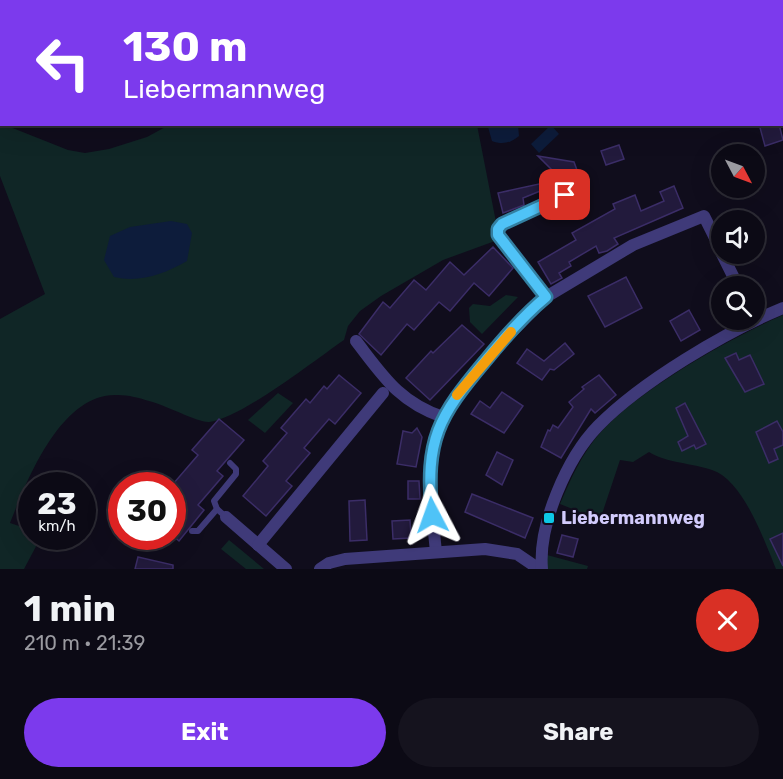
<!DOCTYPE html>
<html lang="en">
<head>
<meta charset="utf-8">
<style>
  body { margin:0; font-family:Rubik,sans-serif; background:#15131e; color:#f1f3f6; height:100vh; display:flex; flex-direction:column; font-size:22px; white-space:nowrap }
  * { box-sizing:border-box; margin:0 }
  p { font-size:20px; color:#9a9aa0 }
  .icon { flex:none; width:33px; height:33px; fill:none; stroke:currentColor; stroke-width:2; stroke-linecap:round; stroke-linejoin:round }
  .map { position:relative; height:569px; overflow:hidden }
  .details { display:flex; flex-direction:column; background:#0c0a15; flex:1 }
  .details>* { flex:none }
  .banner { position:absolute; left:0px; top:0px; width:783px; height:126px; box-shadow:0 6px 24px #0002,0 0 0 2px #2c2b34; background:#7c3aed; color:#fff; overflow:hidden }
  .needle { width:39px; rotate:131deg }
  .buttons { position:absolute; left:711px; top:144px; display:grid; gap:12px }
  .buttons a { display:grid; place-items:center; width:54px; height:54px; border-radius:50%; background:#0c0a15; box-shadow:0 6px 24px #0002,0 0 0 2px #2c2b34; font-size:30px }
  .speed { position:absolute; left:18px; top:472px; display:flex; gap:12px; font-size:30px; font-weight:700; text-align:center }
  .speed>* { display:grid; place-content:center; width:78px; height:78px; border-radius:50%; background:#0c0a15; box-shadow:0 6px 24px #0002,0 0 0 2px #2c2b34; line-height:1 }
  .speed small { font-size:15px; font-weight:400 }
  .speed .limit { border:9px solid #d22; background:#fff; color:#111 }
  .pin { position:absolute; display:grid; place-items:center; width:51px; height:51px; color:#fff; margin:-26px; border-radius:12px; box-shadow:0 3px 9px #0006 }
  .me { position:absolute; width:66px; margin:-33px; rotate:356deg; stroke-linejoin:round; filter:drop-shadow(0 0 4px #0008) }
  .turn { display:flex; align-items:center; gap:21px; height:126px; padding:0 24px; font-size:27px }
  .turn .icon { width:78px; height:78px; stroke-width:2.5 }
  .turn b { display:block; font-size:42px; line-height:51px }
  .round { display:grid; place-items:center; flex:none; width:63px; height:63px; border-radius:32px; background:#15131e }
  .headline { display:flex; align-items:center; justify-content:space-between; height:102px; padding:0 24px }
  h1 { font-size:36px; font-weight:700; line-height:45px }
  .action { display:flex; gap:12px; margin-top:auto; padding:12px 24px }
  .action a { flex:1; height:69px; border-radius:36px; background:#7c3aed; color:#fff; font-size:24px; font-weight:700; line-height:69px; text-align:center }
  .action a+a { background:#15131e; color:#f1f3f6 }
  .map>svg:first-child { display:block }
</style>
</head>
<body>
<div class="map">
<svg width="783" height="569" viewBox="0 0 783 569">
  <rect width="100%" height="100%" fill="#100d1c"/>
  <g fill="#102626">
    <path d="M0 123 68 150 85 153 109 149 147 137 169 125H477L496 222 495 241 443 260 381 296 360 311 348 326 344 340C315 360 240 419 209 422 199 423 163 404 149 401 140 398 128 395 118 395 61 392 27 480 10 523L31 530 32 537H41L24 569H0V319L45 294 0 176Z"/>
    <polygon points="506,295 518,297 482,334 470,322 469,308 473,304 490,306"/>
    <path d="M783 315V569H776C764 540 743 480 712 470 692 463 667 463 649 452L633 462 620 460 600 520 560 504C571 478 582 453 601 432 640 389 730 338 783 315Z"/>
    <polygon points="278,393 293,403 265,433 248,420"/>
    <polygon points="229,540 264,569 246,569 221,549"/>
    <polygon points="547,555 588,566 587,569 547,569"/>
  </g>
  <g fill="#0d1c3b">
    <path d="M491 124 518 125 519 136C511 143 502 145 492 141L488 127Z"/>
    <polygon points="551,125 559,134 539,153 531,144"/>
    <path d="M171 221 187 224 192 233 187 261C164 274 140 283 114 277L104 260 110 236 130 227Z"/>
  </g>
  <g fill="#221a3c" stroke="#3b2d67" stroke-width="1.5">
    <polygon points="759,124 779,124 783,140 765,146"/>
    <polygon points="619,145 624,159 606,165 601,151"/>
    <polygon points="538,156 574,162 582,184 559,188 547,175 552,170"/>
    <polygon points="548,182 550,187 523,198 524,205 503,213 498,193"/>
    <polygon points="674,186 683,208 614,238 618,244 607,251 599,253 596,246 569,262 571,266 559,273 562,278 551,284 538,262 576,240 572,233 615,209 613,204 635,195 641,211 664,201 660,192"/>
    <polygon points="493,247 513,268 489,296 474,283 450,311 439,302 414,330 407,324 381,355 359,334 383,302 390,308 414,280 426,290 450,262 464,275"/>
    <polygon points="626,277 642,308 605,327 588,296"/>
    <polygon points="689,310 700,330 681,341 670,321"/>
    <polygon points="462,325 484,344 430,400 406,378 431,351 433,353"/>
    <polygon points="565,343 574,354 554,370 550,369 542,380 517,363 527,349 544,361"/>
    <polygon points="736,353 739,360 750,355 764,384 745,392 725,358"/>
    <polygon points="339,375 361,393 335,424 329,419 304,448 310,453 286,481 292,486 266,516 243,496 268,466 263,461 287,433 281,428 306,399 310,403 324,386 327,389"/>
    <polygon points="599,375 616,395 595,413 591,409 561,458 541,447 548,430 550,431 553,425 558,428 573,407 569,402 584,389 582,387"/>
    <polygon points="502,392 523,406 504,433 471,414 480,401 490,408"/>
    <polygon points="685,403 706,444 696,449 694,445 682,451 678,442 688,436 676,408"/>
    <polygon points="219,419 244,440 217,471 223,476 198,505 204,510 179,541 172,535 172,498 180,489 173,484 198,455 192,450"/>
    <polygon points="777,421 783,432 783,445 774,449 778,459 769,463 756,432"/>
    <polygon points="417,428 422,437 416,467 397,464 403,431 412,433"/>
    <polygon points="497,452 513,460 502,485 486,475"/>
    <polygon points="408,481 419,481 420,499 408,499"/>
    <polygon points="472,494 533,518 525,538 465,512"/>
    <polygon points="365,500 367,540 350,541 349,501"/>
    <polygon points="410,520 411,538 393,539 392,521"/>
    <polygon points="783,533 783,566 770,539"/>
    <polygon points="562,535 578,539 573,557 557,553"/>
    <polygon points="138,557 173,565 173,569 135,569"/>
  </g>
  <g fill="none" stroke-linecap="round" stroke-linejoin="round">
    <g stroke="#3f3a79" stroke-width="6">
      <polyline points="226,517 217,509 214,501 236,474 236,469 230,463"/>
      <polyline points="192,531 198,531 217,509"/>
    </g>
    <g stroke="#3f3a79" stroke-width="12">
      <polyline points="782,68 783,68"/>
      <polyline points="722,254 738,286"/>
      <polyline points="546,297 498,235 498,229 502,224 565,195"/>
      <path d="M356 341C383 376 399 402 443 417"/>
      <polyline points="226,517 286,569"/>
      <polyline points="258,545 383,393"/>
      <polyline points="436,552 430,493 432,454 443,417 457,395 494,350 546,297 633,245 704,216 722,252"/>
      <polyline points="320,569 329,563 345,559 485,549 517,554 539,569"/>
      <path d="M542 569C538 525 567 458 598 426 641 382 725 332 783 308"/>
    </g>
  </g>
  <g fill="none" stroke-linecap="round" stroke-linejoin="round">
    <g stroke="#337fa1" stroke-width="15">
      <path id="route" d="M432 515C425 439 438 417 486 360 504 338 524 315 546 297L498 235V229L502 224 565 195"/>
    </g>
    <use href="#route" stroke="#4fc3f7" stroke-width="10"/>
    <polyline stroke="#f59e0b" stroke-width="10" points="457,395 511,332"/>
  </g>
  <rect fill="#0dc8e6" stroke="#100d1c" stroke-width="2" x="543" y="512" width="12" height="12" rx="3"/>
  <g text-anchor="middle" stroke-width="4.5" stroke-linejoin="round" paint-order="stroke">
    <g font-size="18" font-weight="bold" fill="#d2cbfc" stroke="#100d1c" text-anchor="start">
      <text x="561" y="524">Liebermannweg</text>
    </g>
  </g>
</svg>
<div class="buttons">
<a><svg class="needle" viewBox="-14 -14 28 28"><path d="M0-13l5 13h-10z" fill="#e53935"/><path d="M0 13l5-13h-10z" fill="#9a9aa0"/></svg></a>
<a><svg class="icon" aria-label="sound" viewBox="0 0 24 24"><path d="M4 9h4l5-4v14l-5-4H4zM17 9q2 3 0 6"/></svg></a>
<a><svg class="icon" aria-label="search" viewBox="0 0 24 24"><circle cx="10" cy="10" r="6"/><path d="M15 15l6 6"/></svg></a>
</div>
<div class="speed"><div>23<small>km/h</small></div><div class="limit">30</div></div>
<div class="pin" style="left:565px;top:195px;background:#d93025"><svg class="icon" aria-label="arrive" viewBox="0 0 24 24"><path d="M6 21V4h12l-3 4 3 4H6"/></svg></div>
<svg class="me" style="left:432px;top:515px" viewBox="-20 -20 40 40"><path d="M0-17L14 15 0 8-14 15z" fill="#4fc3f7" stroke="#fff" stroke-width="4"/></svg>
<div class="banner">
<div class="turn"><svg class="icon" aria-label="left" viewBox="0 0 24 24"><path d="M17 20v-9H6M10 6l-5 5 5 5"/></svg><div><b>130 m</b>Liebermannweg</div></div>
</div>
</div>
<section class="details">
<div class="headline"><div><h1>1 min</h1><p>210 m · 21:39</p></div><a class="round" style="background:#d93025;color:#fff"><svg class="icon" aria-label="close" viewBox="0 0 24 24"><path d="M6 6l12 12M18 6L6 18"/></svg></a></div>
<div class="action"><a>Exit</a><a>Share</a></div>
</section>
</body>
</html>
